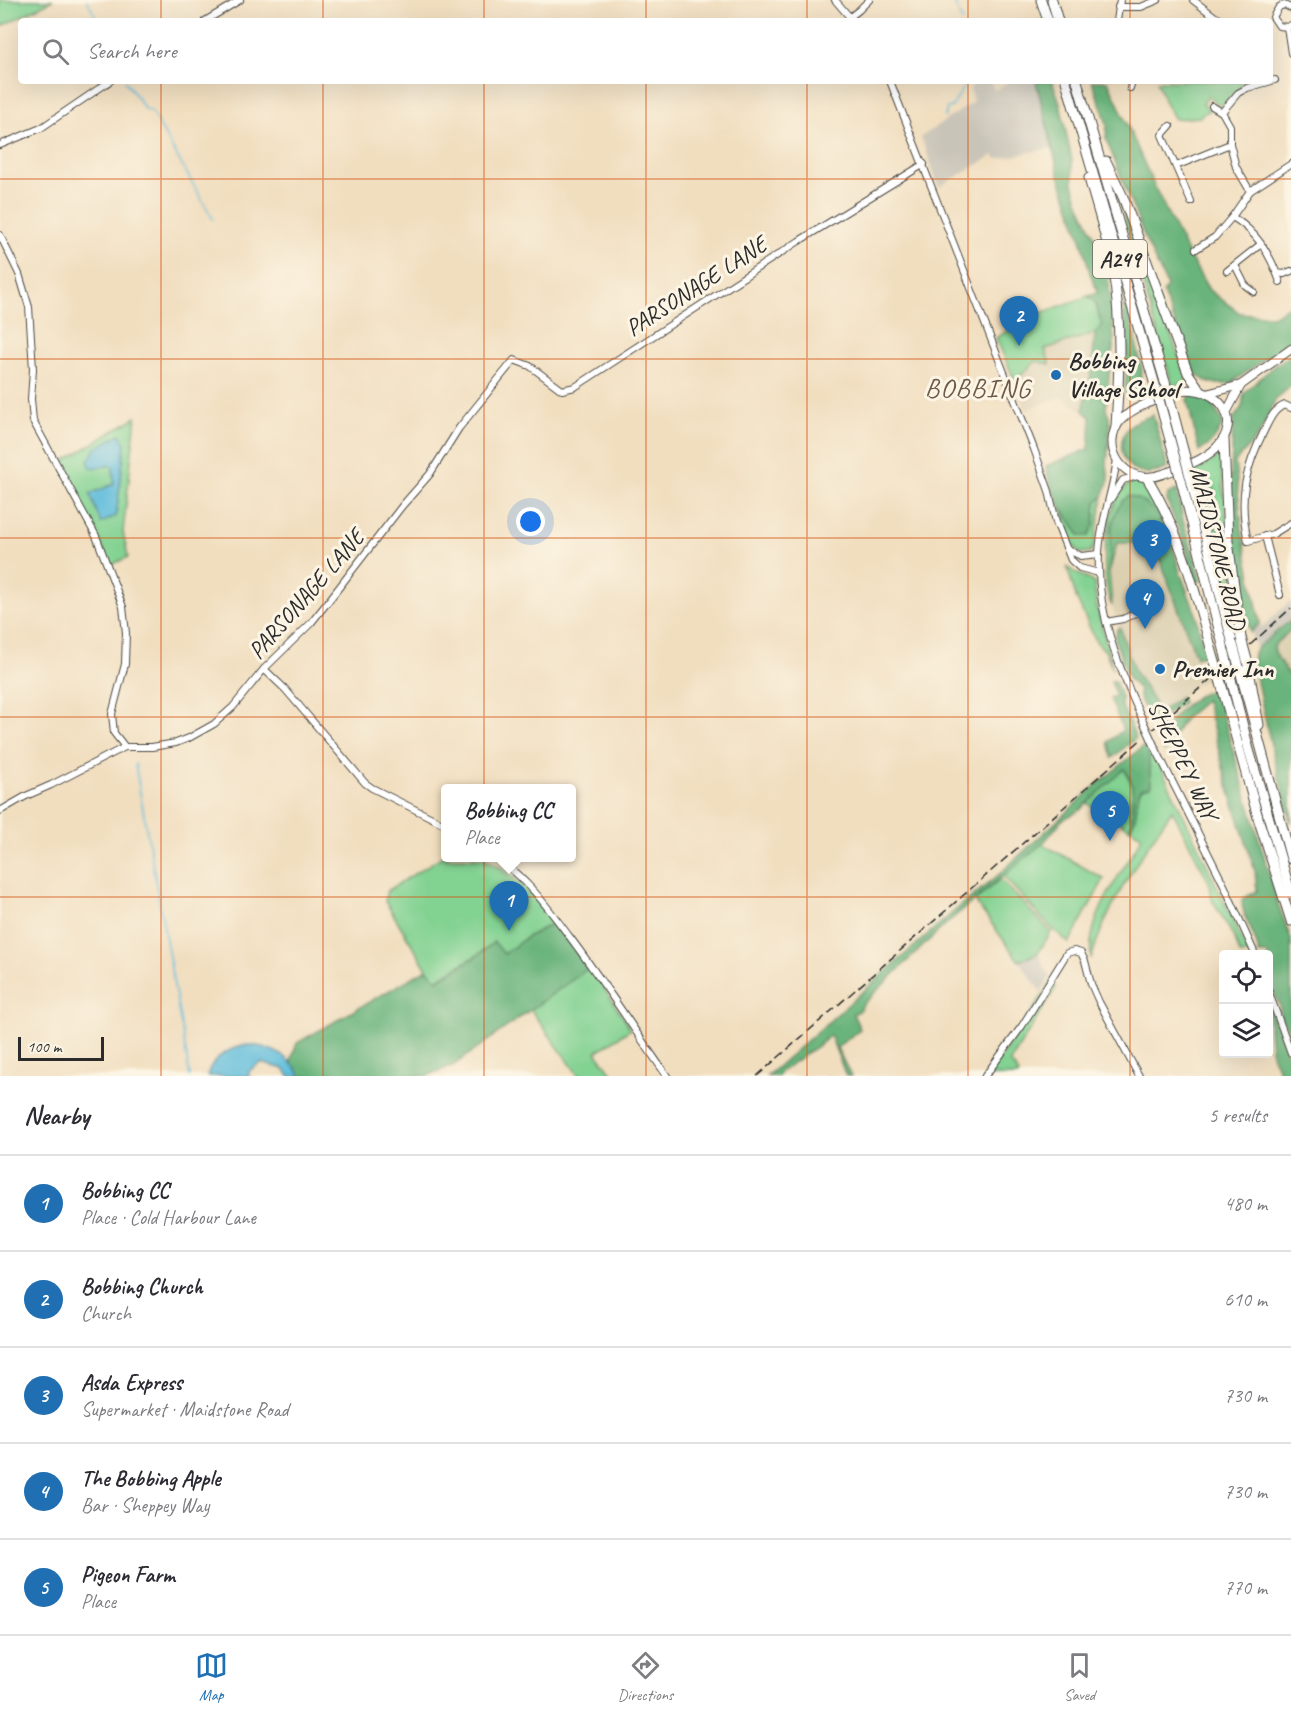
<!DOCTYPE html>
<html lang="en">
<head>
<meta charset="utf-8">
<style>
	body { margin:0; font-family:Caveat,sans-serif; background:#f2f2f3; color:#2b2b33 }
	.controls { position:absolute; right:18px; bottom:18px; display:grid; overflow:hidden; border-radius:6px; box-shadow:0 6px 24px #0002 }
	.controls button { width:54px; height:54px; display:grid; place-items:center; padding:0; border:0; border-bottom:2px solid #e1e1e2; background:#fff; color:#2b2b33; font:30px sans-serif }
	.scale { position:absolute; left:18px; bottom:15px; width:86px; box-sizing:border-box; padding-left:6px; border:3px solid #2b2b2b; border-top:0; font-size:16px; line-height:21px; white-space:nowrap; color:#2b2b2b; -webkit-text-stroke:4px #fcf5e5; paint-order:stroke }
	.you { position:absolute; left:531px; top:522px; width:21px; height:21px; margin:-15px; border:4px solid #fff; border-radius:50%; background:#1a73e8; box-shadow:0 0 0 9px #1a73e833 }
	.badge { display:grid; place-items:center; width:39px; height:39px; border-radius:50%; background:#1f6fb2; color:#fff; font-size:20px; font-weight:700 }
	.pin { position:absolute; translate:-50% -50px; filter:drop-shadow(0 2px 3px #0008) }
	.pin::after { content:''; position:absolute; top:32px; width:21px; height:18px; background:inherit; clip-path:polygon(0 0,100% 0,50% 100%) }
	.popup { position:absolute; left:441px; top:784px; width:135px; height:78px; box-sizing:border-box; display:grid; place-content:center; border-radius:6px; background:#fff; filter:drop-shadow(0 2px 4px #0005); font-size:20px; white-space:nowrap; color:#7c7c81 }
	.popup b { font-size:22px; color:#2b2b33 }
	.popup::after { content:''; position:absolute; left:50%; top:100%; margin-left:-12px; border:12px solid transparent; border-top-color:#fff }
	.list { margin:0; padding:0; list-style:none }
	h2 { display:flex; justify-content:space-between; align-items:center; height:78px; margin:0; padding:0 24px; font-size:26px }
	h2 small { font-size:20px; font-weight:400; color:#7c7c81 }
	.list li { display:grid; grid-template-columns:39px 1fr auto; gap:18px; align-items:center; box-sizing:border-box; height:96px; padding:0 24px; border-top:2px solid #e1e1e2 }
	.list b { display:block; font-size:22px; white-space:nowrap }
	.list p { margin:0; font-size:20px; white-space:nowrap; color:#7c7c81 }
	.list em { font-size:20px; font-style:normal; color:#7c7c81 }
	.icon { flex:none; width:33px; height:33px; fill:none; stroke:currentColor; stroke-width:2; stroke-linecap:round; stroke-linejoin:round }
	.map { position:relative; flex:none; width:1291px; height:1076px; overflow:hidden }
	.search { position:absolute; background:#fff; box-shadow:0 6px 24px #0002; left:18px; right:18px; top:18px; height:66px; display:flex; align-items:center; gap:15px; box-sizing:border-box; padding:0 21px; border-radius:6px; color:#7c7c81; font-size:22px }
	.sheet { height:558px; background:#fff }
	nav { display:flex; justify-content:space-around; align-items:center; box-sizing:border-box; height:84px; border-top:2px solid #e1e1e2; background:#fff; font-size:16px; color:#7c7c81 }
	nav a { display:grid; justify-items:center; gap:3px }
	nav .on { color:#1f6fb2 }
	.map>svg:first-child { display:block }
	.built { fill:#ddd0b1 }
	.industrial { fill:#c9c4b8 }
	.green { fill:#82d292; stroke:#567e5e; stroke-width:1.5; fill-rule:evenodd }
	.forest { fill:#69b47c; stroke:#4a7054; stroke-width:1.5 }
	.water { fill:#5dbcdc; stroke:#447484; stroke-width:1.5 }
	.lines { fill:none; stroke-linecap:round; stroke-linejoin:round }
	.stream { stroke:#5dbcdc; stroke-width:1.5 }
	.minor-casing { stroke:#494641; stroke-width:8 }
	.major-casing { stroke:#494641; stroke-width:10 }
	.highway-casing { stroke:#494641; stroke-width:11 }
	.minor { stroke:#fff; stroke-width:6 }
	.major { stroke:#fff; stroke-width:8 }
	.highway { stroke:#fff; stroke-width:9 }
	.rail { stroke:#2b2b2b; stroke-width:1.5; stroke-dasharray:9 4.5; stroke-linecap:butt }
	.minor-bridge-casing { stroke:#494641; stroke-width:8; stroke-linecap:butt }
	.highway-bridge-casing { stroke:#494641; stroke-width:11; stroke-linecap:butt }
	.minor-bridge { stroke:#fff; stroke-width:6 }
	.highway-bridge { stroke:#fff; stroke-width:9 }
	.grid { fill:none; stroke:#d5540f; stroke-width:1.5; stroke-opacity:0.55 }
	.poi-dot { fill:#1f6fb2; stroke:#fcf5e5; stroke-width:2 }
	.labels { text-anchor:middle; stroke-width:6; stroke-linejoin:round; paint-order:stroke }
	.shield { fill:#fcf5e5; stroke:#6a6863; stroke-width:1.5 }
	.shield-label { font-size:22px; font-weight:bold; fill:#2b2b2b }
	.street-label { font-size:24px; fill:#2b2b2b; stroke:#fcf5e5 }
	.poi-label { font-size:24px; font-weight:bold; fill:#2b2b2b; stroke:#fcf5e5; text-anchor:start }
	.quarter-label { font-size:27px; letter-spacing:1.5px; fill:#6f5a48; stroke:#fcf5e5 }
</style>
</head>
<body>
<div class="map">
<svg width="1291" height="1076" viewBox="0 0 1291 1076">
	<rect width="100%" height="100%" fill="#fcf5e5"/>
	<filter id="ink" filterUnits="userSpaceOnUse"><feTurbulence type="fractalNoise" baseFrequency=".0167" numOctaves="2"/><feDisplacementMap in="SourceGraphic" scale="12" xChannelSelector="R" yChannelSelector="G"/><feConvolveMatrix kernelMatrix="1 2 1 2 8 2 1 2 1" color-interpolation-filters="sRGB"/></filter>
	<filter id="wash" filterUnits="userSpaceOnUse"><feTurbulence type="fractalNoise" baseFrequency=".008" numOctaves="4" result="noise"/><feDisplacementMap in="SourceGraphic" scale="24" xChannelSelector="R" yChannelSelector="G"/><feGaussianBlur stdDeviation="1.35" result="paint"/><feColorMatrix in="noise" values="0 0 0 0 0 0 0 0 0 0 0 0 0 0 0 0 0 1.4 0 .05"/><feComposite in="paint" operator="in"/></filter>
	<g filter="url(#wash)">
		<rect width="100%" height="100%" fill="#f1debf"/>
		<g class="built">
			<polygon points="1095,333 1092,369 1083,411 1061,397 1026,410 1015,381 1036,361 1044,349"/>
			<polygon points="1117,543 1154,543 1200,668 1206,678 1160,712 1134,670 1112,606 1109,572"/>
			<polygon points="1291,630 1291,678 1276,655 1274,648 1276,643"/>
		</g>
		<g class="industrial">
			<polygon points="980,81 989,81 995,90 1010,81 1036,81 1052,148 997,159 994,155 939,187 921,137 973,102 970,87"/>
			<polygon points="1291,601 1291,618 1257,648 1250,632 1260,623 1262,627"/>
			<polygon points="1038,953 1050,978 1041,992 1019,961"/>
		</g>
		<g class="green">
			<polygon points="0,0 53,0 0,27"/>
			<polygon points="1157,81 1241,81 1243,89 1233,94 1222,105 1219,105 1209,96 1203,103 1210,111 1202,114 1200,117 1175,119 1165,103"/>
			<polygon points="1121,199 1187,379 1179,385 1173,387 1119,200"/>
			<polygon points="1088,296 1095,302 1102,326 1095,333 1045,349 1050,364 1036,361 1015,381 996,338 1030,317"/>
			<path d="M136,417L123,532L128,557L111,565L61,463ZM125,444L116,516L90,494L114,484L113,465L91,468Z"/>
			<polygon points="1218,457 1220,457 1240,643 1236,645 1218,556 1221,557 1221,526 1216,511 1214,488 1198,476 1196,471"/>
			<path d="M1138,481C1158,493 1165,519 1172,540L1171,541L1166,536L1157,514L1123,500L1110,530L1112,540L1109,572L1112,606C1099,582 1102,485 1138,481Z"/>
			<polygon points="1103,496 1094,546 1090,552 1080,553 1073,545 1061,507 1068,516 1080,536 1094,525 1096,502"/>
			<path d="M1067,567C1076,574 1086,576 1094,583L1097,607L1113,670L1106,652L1096,641L1077,600Z"/>
			<path d="M1148,750L1153,751L1249,954H1240L1234,937L1212,900L1210,884L1172,810C1141,856 1107,905 1091,959C1086,918 1121,874 1141,839V835L1085,802L1124,769L1133,787L1131,827L1135,818L1139,792L1142,788L1151,786Z"/>
			<polygon points="1039,842 1104,879 1069,943 1048,925 1003,876"/>
			<polygon points="446,854 446,858 484,858 500,867 536,896 554,923 527,937 504,954 494,942 476,956 436,980 427,969 385,901 387,891"/>
			<polygon points="1000,879 1051,932 1038,953 1019,961 975,901"/>
			<polygon points="590,967 631,1029 596,1052 614,1076 579,1076 530,1009"/>
			<polygon points="1052,982 1056,987 1054,991 1010,1062 1019,1074 1017,1076 988,1076"/>
		</g>
		<g class="forest">
			<path d="M1036,81H1052L1060,103L1072,161L1073,184L1079,203L1099,246L1101,253L1099,263L1107,275L1109,283L1113,325L1114,345L1111,356L1106,409L1109,416L1110,425L1107,465L1109,480L1103,496L1096,502L1094,525L1089,536H1080C1075,525 1067,517 1061,508C1054,495 1048,480 1046,466L1089,449L1091,417L1083,411L1092,369L1095,333L1102,326L1095,302L1088,296L1096,294L1097,290L1090,273L1083,245L1059,175Z"/>
			<polygon points="1092,81 1108,81 1156,190 1188,254 1209,290 1240,313 1273,316 1291,305 1291,340 1230,384 1217,384 1206,381 1197,375 1191,366 1163,293 1167,286 1147,243 1106,139 1107,125 1105,117"/>
			<polygon points="1123,303 1129,311 1142,370 1139,384 1148,392 1127,398 1125,394 1127,348"/>
			<polygon points="1291,355 1291,386 1276,399 1258,436 1235,462 1242,531 1260,623 1250,632 1238,582 1231,514 1230,496 1233,427 1234,418 1242,407 1244,393 1275,365"/>
			<path d="M1192,394L1210,400L1223,422C1218,435 1212,445 1199,451L1187,399Z"/>
			<path d="M1153,415L1168,468C1161,471 1153,474 1144,473C1121,470 1114,440 1131,425C1137,420 1146,418 1153,415Z"/>
			<polygon points="1198,476 1209,482 1214,488 1216,511 1221,526 1222,557 1218,556"/>
			<polygon points="1177,490 1183,520 1202,581 1195,582 1185,545 1167,501 1168,494"/>
			<path d="M1128,496L1139,499L1148,505L1157,514L1166,536L1171,541L1180,572L1196,614L1205,655L1196,657L1154,543H1117L1109,572C1111,547 1106,514 1128,496Z"/>
			<polygon points="1291,620 1291,630 1276,643 1274,648 1276,655 1291,678 1291,823 1274,758 1253,664 1254,653 1257,648"/>
			<polygon points="1120,627 1134,670 1160,712 1180,697 1183,702 1154,724 1139,698 1139,689 1129,679 1115,640 1117,629"/>
			<polygon points="1111,681 1115,681 1122,700 1120,702 1136,738 1112,758 1108,742 1123,730 1110,698 1116,696"/>
			<path d="M1205,692H1211L1217,695L1278,904L1291,939V1042L1287,1027L1280,1016C1282,1001 1273,997 1270,984C1267,975 1269,964 1268,954H1259C1257,934 1241,918 1242,899L1257,891L1255,871L1226,779L1206,700L1185,718L1164,751L1160,741C1167,720 1185,703 1205,692Z"/>
			<path d="M1144,746L1148,750L1151,786L1142,788L1139,792L1135,818L1130,830C1132,811 1138,784 1124,769L1079,811L1062,820L1044,842L947,923L863,1004L859,1011L853,1014L860,1029C853,1037 843,1040 837,1048L851,1076H846L830,1035L823,1042L780,1072L778,1076H767L951,914L996,877L1095,786Z"/>
			<polygon points="554,923 590,967 454,1065 427,1076 301,1076 291,1061 297,1043 427,969 437,980 477,956 494,942 504,954 527,937"/>
			<path d="M1269,1005L1291,1063V1076H1279C1280,1066 1272,1059 1271,1049C1269,1034 1268,1020 1269,1005Z"/>
		</g>
		<g class="water">
			<polygon points="120,434 125,444 116,516 101,523 90,494 114,484 113,465 91,468 88,461 96,448"/>
			<path d="M242,1045C266,1044 289,1054 301,1076H289L284,1069L261,1063L249,1071V1076H207C212,1058 226,1051 242,1045Z"/>
		</g>
		<g class="lines">
			<g class="stream">
				<polyline points="87,0 98,21"/>
				<polyline points="953,0 962,21"/>
				<polyline points="125,81 145,109 151,111 213,219"/>
				<polyline points="945,117 947,108 952,107 967,81"/>
				<polyline points="135,764 190,1076"/>
			</g>
		</g>
	</g>
	<g filter="url(#ink)">
		<g class="lines">
			<g class="minor-casing">
				<g id="minor">
					<polyline points="835,0 853,21"/>
					<polyline points="1193,0 1214,16 1224,21"/>
					<polyline points="1118,7 1141,7 1158,0"/>
					<polyline points="1291,8 1284,5 1279,7 1273,17 1279,26 1287,27 1291,25"/>
					<polyline points="850,17 859,10 869,0"/>
					<polyline points="205,21 240,0"/>
					<polyline points="1117,21 1120,0"/>
					<polyline points="1287,27 1291,53"/>
					<polyline points="890,81 1034,449 1049,491 1056,522 1071,560 1080,568 1099,573"/>
					<polyline points="1130,88 1132,81"/>
					<polyline points="1212,106 1222,112 1230,126 1230,144 1236,167 1250,191"/>
					<polyline points="1222,112 1238,93 1247,88 1275,80"/>
					<polyline points="1170,126 1162,135 1191,202"/>
					<polyline points="0,145 41,128 110,81"/>
					<polyline points="1176,166 1230,144"/>
					<path d="M1232,217C1257,231 1271,256 1280,282"/>
					<polyline points="0,235 19,274 29,307 33,369 31,399 33,421 96,536 123,607 126,633 125,664 112,714 114,733 125,747 152,747 176,743 189,738 214,724 233,707 264,669 311,623 327,603 402,506 430,474 459,428 514,360 530,366 562,390 575,387 799,241 924,164"/>
					<polyline points="1196,249 1215,237 1232,217 1250,191 1291,164"/>
					<polyline points="1235,265 1245,285 1254,292"/>
					<polyline points="1227,271 1261,244"/>
					<polyline points="1277,273 1284,274 1291,271"/>
					<path d="M1291,408L1285,405C1274,409 1270,419 1265,429C1245,468 1238,498 1248,541L1273,534L1291,523"/>
					<path d="M1117,459C1113,491 1100,522 1099,554C1096,614 1120,671 1144,723"/>
					<polyline points="1110,500 1123,480 1134,477"/>
					<polyline points="1265,536 1280,595"/>
					<polyline points="1068,550 1081,556 1099,554"/>
					<polyline points="1106,622 1123,619 1140,611"/>
					<polyline points="264,669 285,689 365,783 372,788 446,825"/>
					<polyline points="1154,745 1224,885 1255,954"/>
					<polyline points="0,811 26,796 51,785 125,747"/>
					<path d="M497,858C528,880 546,905 569,936C603,981 634,1030 667,1076"/>
					<polyline points="1268,990 1291,1053"/>
					<polyline points="985,1076 1022,1026 1067,953 1074,951 1081,953 1085,961 1091,984 1099,1002 1139,1076"/>
				</g>
			</g>
			<g class="major-casing">
				<g id="major">
					<path d="M1183,390C1219,387 1244,420 1216,448C1203,461 1180,468 1163,474C1124,489 1098,445 1121,420C1136,404 1164,398 1183,390Z"/>
					<polyline points="1210,393 1241,385 1291,349"/>
					<polyline points="1226,413 1241,385"/>
				</g>
			</g>
			<g class="highway-casing">
				<g id="highway">
					<polyline points="1041,0 1048,21"/>
					<polyline points="1052,0 1058,21"/>
					<polyline points="1066,81 1155,385"/>
					<polyline points="1077,81 1165,382"/>
					<polyline points="1106,161 1123,197 1188,373 1200,390"/>
					<path d="M1089,178C1097,208 1108,240 1113,271C1122,323 1119,375 1116,427"/>
					<polyline points="1224,439 1228,541 1241,638"/>
					<polyline points="1190,476 1233,645"/>
					<path d="M1147,478C1182,534 1197,600 1215,662"/>
					<polyline points="1181,480 1225,653"/>
					<polyline points="1247,660 1259,725"/>
					<polyline points="1239,667 1291,859"/>
					<polyline points="1230,675 1249,750 1291,894"/>
					<polyline points="1221,683 1259,821 1291,921"/>
				</g>
			</g>
			<use href="#minor" class="minor"/>
			<use href="#major" class="major"/>
			<use href="#highway" class="highway"/>
			<g class="rail">
				<polyline points="1250,645 1291,608"/>
				<polyline points="1153,729 1214,676"/>
				<polyline points="757,1076 1143,738"/>
			</g>
			<g class="minor-bridge-casing">
				<polyline id="minor-bridge" points="1144,723 1154,745"/>
			</g>
			<g class="highway-bridge-casing">
				<g id="highway-bridge">
					<polyline points="1165,382 1190,476"/>
					<polyline points="1155,385 1181,480"/>
					<polyline points="1241,638 1247,660"/>
					<polyline points="1233,645 1239,667"/>
					<polyline points="1225,653 1230,675"/>
					<polyline points="1215,662 1221,683"/>
				</g>
			</g>
			<use href="#minor-bridge" class="minor-bridge"/>
			<use href="#highway-bridge" class="highway-bridge"/>
		</g>
	</g>
	<path class="grid" d="M161,0V21M323,0V21M484,0V21M646,0V21M807,0V21M968,0V21M1130,0V21M161,81V1076M323,81V1076M484,81V1076M646,81V1076M807,81V1076M968,81V1076M1130,81V1076M0,179H1291M0,359H1291M0,538H1291M0,717H1291M0,897H1291"/>
	<g class="poi-dot">
		<circle cx="1056" cy="375" r="6"/>
		<circle cx="1160" cy="669" r="6"/>
	</g>
	<g class="labels">
		<rect class="shield" x="1093" y="240" width="54" height="38" rx="4.5"/>
		<g class="shield-label">
			<text x="1120" y="267">A249</text>
		</g>
		<g class="street-label">
			<text transform="translate(696 286) rotate(-33)" y="8">PARSONAGE LANE</text>
			<text transform="translate(1218 548) rotate(76)" y="8">MAIDSTONE ROAD</text>
			<text transform="translate(306 594) rotate(-49)" y="8">PARSONAGE LANE</text>
			<text transform="translate(1183 760) rotate(64)" y="8">SHEPPEY WAY</text>
		</g>
		<g class="poi-label">
			<text x="1068" y="369">Bobbing<tspan x="1068" dy="28">Village School</tspan></text>
			<text x="1172" y="677">Premier Inn</text>
		</g>
		<g class="quarter-label">
			<text x="978" y="397">BOBBING</text>
		</g>
	</g>
</svg>
<div class="controls">
<button><svg class="icon" aria-label="locate" viewBox="0 0 24 24"><circle cx="12" cy="12" r="6"/><path d="M12 2v4M12 18v4M2 12h4M18 12h4"/></svg></button>
<button><svg class="icon" aria-label="layers" viewBox="0 0 24 24"><path d="M12 4l9 5-9 5-9-5zM3 14l9 5 9-5"/></svg></button>
</div>
<div class="scale">100 m</div>
<div class="you"></div>
<div class="pin badge" style="left:509px;top:931px">1</div>
<div class="popup"><b>Bobbing CC</b>Place</div>
<div class="pin badge" style="left:1019px;top:346px">2</div>
<div class="pin badge" style="left:1152px;top:570px">3</div>
<div class="pin badge" style="left:1145px;top:629px">4</div>
<div class="pin badge" style="left:1110px;top:841px">5</div>
<div class="search"><svg class="icon" aria-label="search" viewBox="0 0 24 24"><circle cx="10" cy="10" r="6"/><path d="M15 15l6 6"/></svg>Search here</div>
</div>
<section class="sheet">
<h2>Nearby<small>5 results</small></h2>
<ul class="list">
<li><span class="badge">1</span><div><b>Bobbing CC</b><p>Place · Cold Harbour Lane</p></div><em>480 m</em></li>
<li><span class="badge">2</span><div><b>Bobbing Church</b><p>Church</p></div><em>610 m</em></li>
<li><span class="badge">3</span><div><b>Asda Express</b><p>Supermarket · Maidstone Road</p></div><em>730 m</em></li>
<li><span class="badge">4</span><div><b>The Bobbing Apple</b><p>Bar · Sheppey Way</p></div><em>730 m</em></li>
<li><span class="badge">5</span><div><b>Pigeon Farm</b><p>Place</p></div><em>770 m</em></li>
</ul>
</section>
<nav>
<a class="on"><svg class="icon" aria-label="map" viewBox="0 0 24 24"><path d="M3 6l6-2 6 2 6-2v14l-6 2-6-2-6 2zM9 4v14M15 6v14"/></svg>Map</a>
<a><svg class="icon" aria-label="directions" viewBox="0 0 24 24"><path d="M12 3l9 9-9 9-9-9zM9 14v-3h6M13 9l2 2-2 2"/></svg>Directions</a>
<a><svg class="icon" aria-label="saved" viewBox="0 0 24 24"><path d="M7 4h10v16l-5-4-5 4z"/></svg>Saved</a>
</nav>
</body>
</html>
